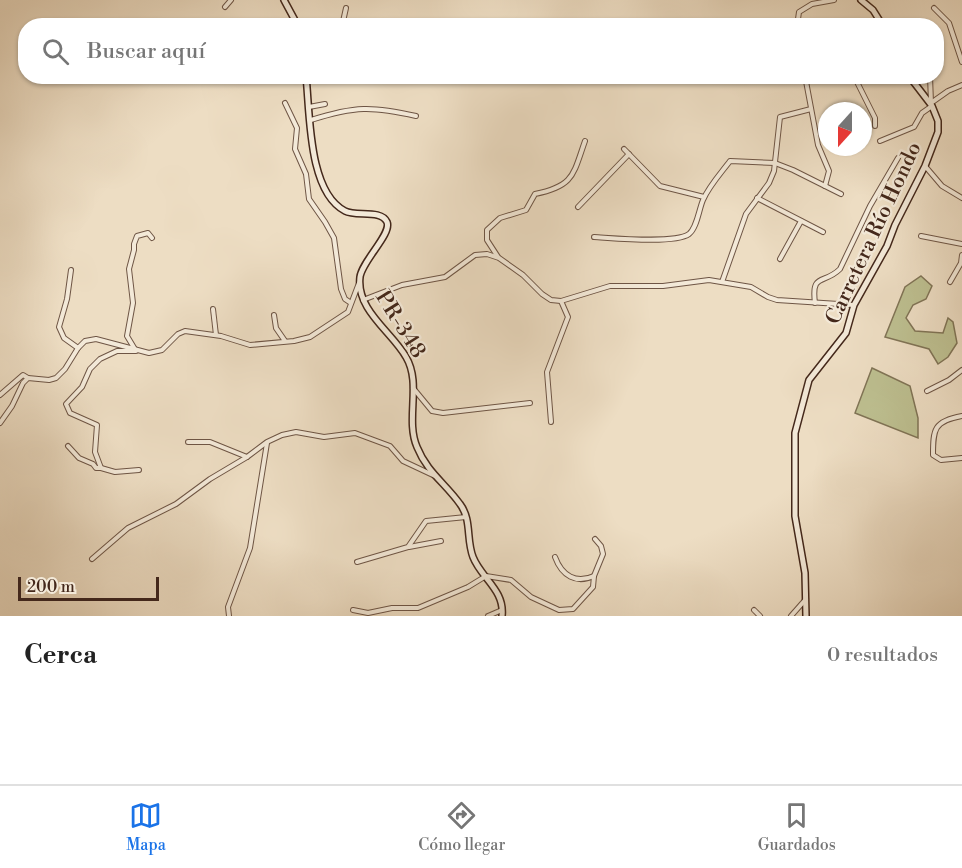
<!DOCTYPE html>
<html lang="es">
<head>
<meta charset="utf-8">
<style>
	body { margin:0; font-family:"Libre Bodoni",serif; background:#f6f6f6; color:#222 }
	.compass { position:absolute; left:818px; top:102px; width:54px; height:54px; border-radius:50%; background:#fff; box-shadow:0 2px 4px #0004; rotate:201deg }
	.scale { position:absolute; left:18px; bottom:15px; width:141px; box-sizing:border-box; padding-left:6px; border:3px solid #44281b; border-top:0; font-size:16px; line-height:21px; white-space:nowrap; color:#44281b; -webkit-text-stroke:4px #f3e9d8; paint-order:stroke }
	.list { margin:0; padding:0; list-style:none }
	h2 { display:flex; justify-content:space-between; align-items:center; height:78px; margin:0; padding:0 24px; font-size:26px }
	h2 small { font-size:20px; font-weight:400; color:#767676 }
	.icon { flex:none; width:33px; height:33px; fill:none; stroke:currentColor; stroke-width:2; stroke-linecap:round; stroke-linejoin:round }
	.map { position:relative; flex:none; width:962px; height:616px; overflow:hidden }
	.search { position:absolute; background:#fff; box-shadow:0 2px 4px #0004; left:18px; right:18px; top:18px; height:66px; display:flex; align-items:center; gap:15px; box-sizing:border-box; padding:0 21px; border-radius:24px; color:#767676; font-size:22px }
	.sheet { height:168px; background:#fff }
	nav { display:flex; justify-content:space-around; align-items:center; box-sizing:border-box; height:84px; border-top:2px solid #e0e0e0; background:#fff; font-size:16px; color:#767676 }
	nav a { display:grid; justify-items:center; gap:3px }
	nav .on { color:#1a73e8 }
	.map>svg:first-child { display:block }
	.green { fill:#bdbf90; stroke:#807456; stroke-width:1.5 }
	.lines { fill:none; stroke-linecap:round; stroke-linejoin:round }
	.street-casing { stroke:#6e5545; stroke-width:6 }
	.secondary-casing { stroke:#44281b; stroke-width:8 }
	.street { stroke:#f3e9d8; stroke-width:4 }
	.secondary { stroke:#f3e9d8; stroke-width:5 }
	.labels { text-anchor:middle; stroke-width:4.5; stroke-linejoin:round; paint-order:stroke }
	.street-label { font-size:21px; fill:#44281b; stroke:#f3e9d8 }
</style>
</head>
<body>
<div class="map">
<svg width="962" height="616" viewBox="0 0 962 616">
	<rect width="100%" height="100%" fill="#edddc3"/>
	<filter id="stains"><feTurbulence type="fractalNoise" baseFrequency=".00333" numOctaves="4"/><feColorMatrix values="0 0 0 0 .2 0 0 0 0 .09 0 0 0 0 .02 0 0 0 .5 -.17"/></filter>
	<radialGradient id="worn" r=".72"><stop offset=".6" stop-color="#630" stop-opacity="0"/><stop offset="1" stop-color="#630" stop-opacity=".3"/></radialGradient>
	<g class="green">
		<polygon points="921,276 932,286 926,299 913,305 906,318 915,331 943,333 948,318 953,322 957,343 948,357 938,364 929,349 885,337 905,287"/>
		<polygon points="872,368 910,386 918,418 918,438 855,413"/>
	</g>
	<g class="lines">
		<g class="street-casing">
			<g id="street">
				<polyline points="225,7 231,0"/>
				<polyline points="934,8 949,23 962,62"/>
				<polyline points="286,26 296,22"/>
				<polyline points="342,26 346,8"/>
				<polyline points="797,26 799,12 812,4 834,0"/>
				<polyline points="805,76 818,145 829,171 825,186"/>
				<polyline points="854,76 875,118 875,126"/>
				<polyline points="930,76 931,103"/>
				<polyline points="285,103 297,128 295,149 306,174 309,199 325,222 334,238 341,289 345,299 351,303"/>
				<polyline points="931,103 948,91 962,85"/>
				<polyline points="309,107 325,104"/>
				<path d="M311,120C355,106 372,106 416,116"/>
				<polyline points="880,141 914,127 922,113 932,106"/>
				<polyline points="624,149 660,186 704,197"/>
				<polyline points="925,166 942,186 962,198"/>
				<polyline points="757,198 823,232"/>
				<polyline points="578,207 629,154"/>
				<polyline points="921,236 962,244"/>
				<path d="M594,237C613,238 675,244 689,234C697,228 699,209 703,200C709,186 721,173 730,161L775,163L793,170L841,194"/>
				<path d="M498,257L487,240V230L500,218L526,210L535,194C574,186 573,175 585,141"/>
				<polyline points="780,259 801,221"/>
				<polyline points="71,270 67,299 59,327 64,338 78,348"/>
				<polyline points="722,282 746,214 769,183 774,171 780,117 811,109"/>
				<polyline points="950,282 961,263 962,255"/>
				<polyline points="363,300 402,285 445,277 475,255 487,254 499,258 523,275 542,294 551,300 561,301 610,286 663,286 709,280 751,287 768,297 777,300 854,305"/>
				<path d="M815,303C811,272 824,285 840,269L870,206L898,158"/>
				<polyline points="213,309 216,335"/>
				<polyline points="274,315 276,328 285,341"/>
				<polyline points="413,388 432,411 443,413 530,403"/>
				<polyline points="927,391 949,380 962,370"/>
				<polyline points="0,395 23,375 28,378"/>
				<path d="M962,416C934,421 933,429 933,455L941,460L962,458"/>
				<polyline points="551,422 547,372 568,317 561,301"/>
				<polyline points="0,423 12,406 23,383 28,378 49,380 56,378 65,369 78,348 85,341 96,339 149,353 162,350 178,334 185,331 221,336 250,345 294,341 310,337 348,312 359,283"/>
				<polyline points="188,442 210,442 247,457"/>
				<polyline points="68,446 79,458 93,464 96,468 101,468 115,472 139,470"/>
				<polyline points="101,468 95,452 97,425 70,413 66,404 82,387 90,369 100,359 117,351 136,351 127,336 133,303 129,269 134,250 134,244 137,236 148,233 152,238"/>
				<polyline points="409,547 441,541"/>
				<path d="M555,557C562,576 576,584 594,576"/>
				<polyline points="92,559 128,528 176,504 210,479 247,457 267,442 282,435 296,432 324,437 355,433 390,446 403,461 435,476"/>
				<polyline points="357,562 408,547 426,521 466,517"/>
				<polyline points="353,610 368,613 392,608 418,608 468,587 486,576 511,580 531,597 559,610 573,609 593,587 594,576 603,554 601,546 595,539"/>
				<polyline points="754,610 760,616"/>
				<polyline points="229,616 228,607 250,548 267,443"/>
				<polyline points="488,616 502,610"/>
				<polyline points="791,616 806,599"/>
			</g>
		</g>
		<g class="secondary-casing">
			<g id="secondary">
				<polyline points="284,0 298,26"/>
				<polyline points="861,0 873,10 883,26"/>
				<path d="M306,76C310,113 308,192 345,211C356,217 381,209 387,222C392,234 362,261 360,277C356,310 392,332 406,357C422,384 405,419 417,447C427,472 445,483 460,504C472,520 466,539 473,557C481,578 505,590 502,616"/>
				<polyline points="806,616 805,573 795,516 795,433 809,380 846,333 854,305 887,246 895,225 925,166 938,132 938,121 932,106 909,76"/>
			</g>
		</g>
		<use href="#street" class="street"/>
		<use href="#secondary" class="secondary"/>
	</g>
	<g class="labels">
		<g class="street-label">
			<text transform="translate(873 233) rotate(-65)" y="7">Carretera Río Hondo</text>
			<text transform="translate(401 324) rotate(58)" y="7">PR-348</text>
		</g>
	</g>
	<rect width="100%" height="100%" filter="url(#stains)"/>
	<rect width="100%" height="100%" fill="url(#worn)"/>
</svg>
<svg class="compass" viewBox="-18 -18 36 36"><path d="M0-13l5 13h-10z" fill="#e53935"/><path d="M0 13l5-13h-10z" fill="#767676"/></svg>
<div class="scale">200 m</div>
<div class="search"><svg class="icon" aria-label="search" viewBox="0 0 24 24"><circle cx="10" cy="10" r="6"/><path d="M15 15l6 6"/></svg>Buscar aquí</div>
</div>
<section class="sheet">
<h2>Cerca<small>0 resultados</small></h2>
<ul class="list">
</ul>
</section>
<nav>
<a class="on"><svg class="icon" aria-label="map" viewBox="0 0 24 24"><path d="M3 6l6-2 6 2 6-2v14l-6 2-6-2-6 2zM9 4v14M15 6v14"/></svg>Mapa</a>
<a><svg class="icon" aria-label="directions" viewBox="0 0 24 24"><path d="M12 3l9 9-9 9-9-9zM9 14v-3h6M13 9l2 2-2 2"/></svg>Cómo llegar</a>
<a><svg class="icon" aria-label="saved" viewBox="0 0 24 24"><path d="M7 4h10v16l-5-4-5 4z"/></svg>Guardados</a>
</nav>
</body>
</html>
